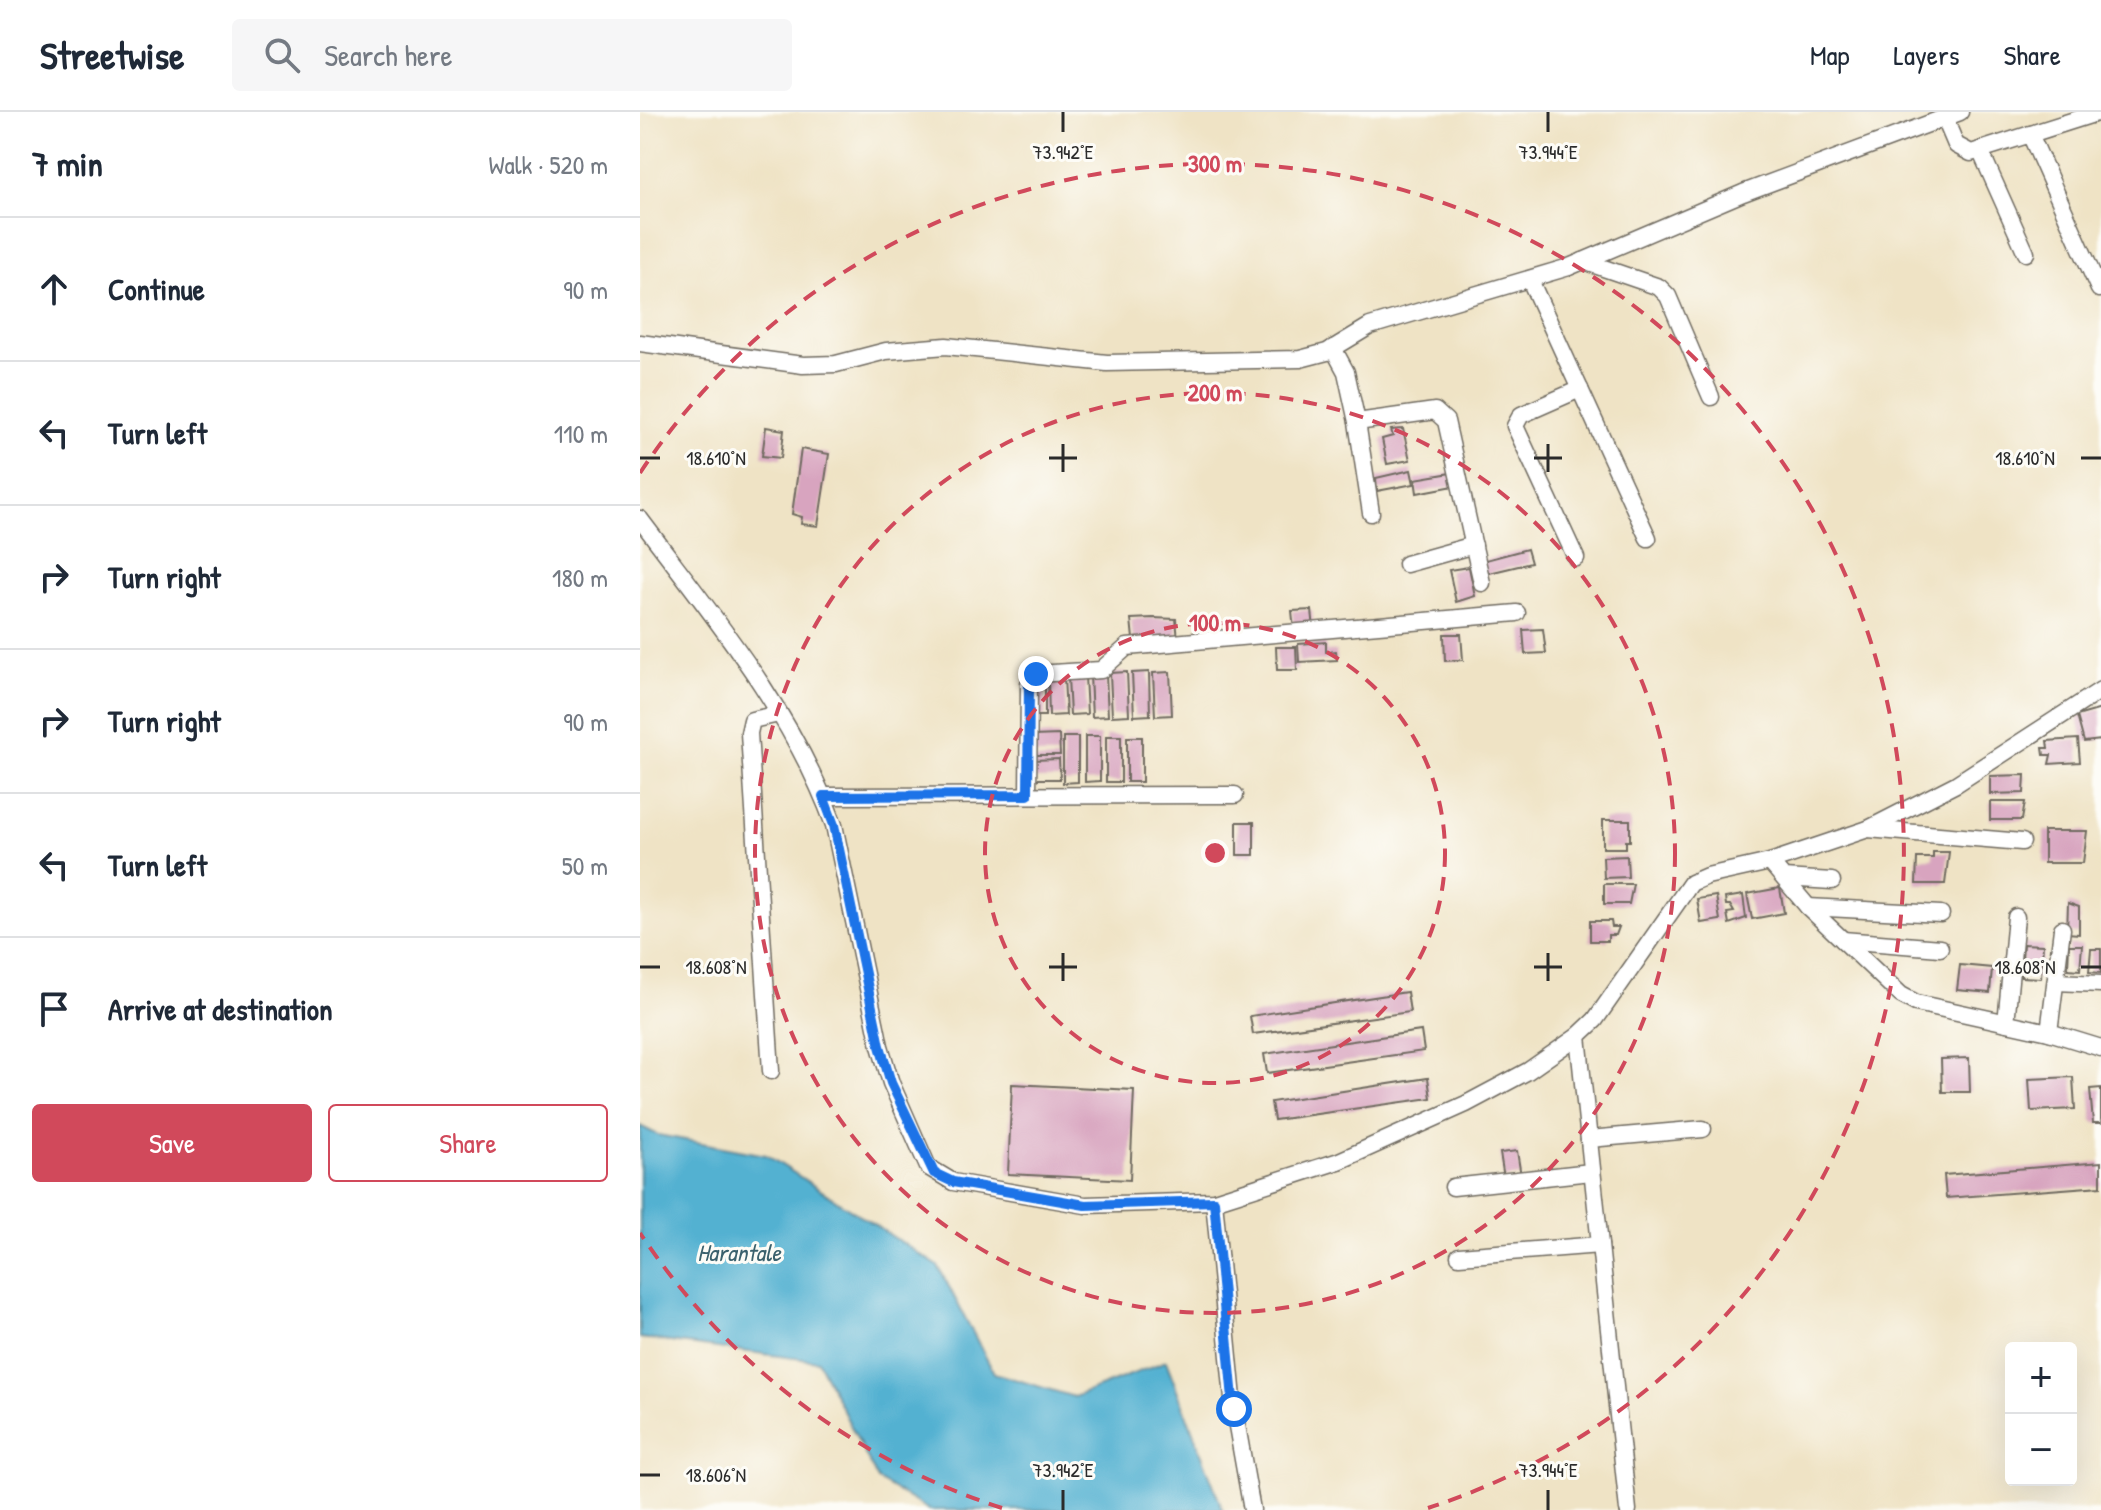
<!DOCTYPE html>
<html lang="en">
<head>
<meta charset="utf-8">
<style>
	body { margin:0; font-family:"Patrick Hand",sans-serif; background:#f6f6f7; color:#1f2937 }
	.controls { position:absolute; right:24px; bottom:24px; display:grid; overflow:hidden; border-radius:8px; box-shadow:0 8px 32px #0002 }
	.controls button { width:72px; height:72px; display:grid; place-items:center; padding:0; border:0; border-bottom:2px solid #e0e1e3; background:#fff; color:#1f2937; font:40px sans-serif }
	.stop { position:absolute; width:24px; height:24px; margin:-18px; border:6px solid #1a73e8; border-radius:50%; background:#fff }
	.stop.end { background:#1a73e8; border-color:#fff; box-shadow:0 2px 8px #0008 }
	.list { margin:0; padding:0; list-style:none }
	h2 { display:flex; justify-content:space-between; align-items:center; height:104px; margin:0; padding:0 32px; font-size:34px }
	h2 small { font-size:26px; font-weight:400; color:#747a83 }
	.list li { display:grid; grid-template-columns:52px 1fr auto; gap:24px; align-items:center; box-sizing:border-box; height:144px; padding:0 32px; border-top:2px solid #e0e1e3 }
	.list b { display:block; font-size:30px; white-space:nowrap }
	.list em { font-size:26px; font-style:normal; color:#747a83 }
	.actions { display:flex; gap:16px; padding:24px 32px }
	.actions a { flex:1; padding:18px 0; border:2px solid #d1495b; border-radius:8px; text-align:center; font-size:28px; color:#d1495b }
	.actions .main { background:#d1495b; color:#fff }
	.icon { flex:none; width:44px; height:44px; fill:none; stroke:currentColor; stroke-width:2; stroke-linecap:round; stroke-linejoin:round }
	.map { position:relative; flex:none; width:1461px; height:1398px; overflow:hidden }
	header { display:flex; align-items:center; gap:48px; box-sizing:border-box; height:112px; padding:0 40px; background:#fff; border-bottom:2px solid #e0e1e3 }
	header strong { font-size:38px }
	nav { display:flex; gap:44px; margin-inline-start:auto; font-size:28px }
	.search { width:560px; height:72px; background:#f6f6f7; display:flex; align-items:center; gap:20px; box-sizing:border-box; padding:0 28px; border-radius:8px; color:#747a83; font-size:30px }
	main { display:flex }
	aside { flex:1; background:#fff }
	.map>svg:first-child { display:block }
	.water { fill:#52b1d1; stroke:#3e6e7e; stroke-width:2 }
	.building { fill:#d8a4bf }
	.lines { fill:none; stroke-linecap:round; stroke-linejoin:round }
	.minor-casing { stroke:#706b61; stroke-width:19 }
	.minor { stroke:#fff; stroke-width:16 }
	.route { stroke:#1a73e8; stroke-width:10 }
	.ticks { fill:none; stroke:#2b2b2b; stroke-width:3 }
	.ring { fill:none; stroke:#d1495b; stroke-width:4; stroke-dasharray:14 10 }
	.labels { text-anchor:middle; stroke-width:6; stroke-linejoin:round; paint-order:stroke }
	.water-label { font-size:24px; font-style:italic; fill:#3b616d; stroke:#fdfcf7 }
	.ticks-label { font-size:20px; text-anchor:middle; fill:#2b2b2b; stroke:#fdfcf7; stroke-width:6; stroke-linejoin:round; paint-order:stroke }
	.centre { fill:#d1495b; stroke:#fdfcf7; stroke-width:4 }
	.ring-label { font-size:24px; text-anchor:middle; font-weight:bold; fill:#d1495b; stroke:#fdfcf7; stroke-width:6; stroke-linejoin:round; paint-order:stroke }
</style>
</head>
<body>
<header>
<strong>Streetwise</strong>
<div class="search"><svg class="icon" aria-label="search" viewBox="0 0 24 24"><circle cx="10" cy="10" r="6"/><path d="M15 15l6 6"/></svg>Search here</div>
<nav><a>Map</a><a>Layers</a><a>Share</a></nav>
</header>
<main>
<aside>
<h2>7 min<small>Walk · 520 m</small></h2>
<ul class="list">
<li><svg class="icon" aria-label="ahead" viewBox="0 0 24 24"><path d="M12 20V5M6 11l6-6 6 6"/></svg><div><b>Continue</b></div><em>90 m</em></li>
<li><svg class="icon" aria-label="left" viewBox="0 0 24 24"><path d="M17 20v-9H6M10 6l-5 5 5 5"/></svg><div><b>Turn left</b></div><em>110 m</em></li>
<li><svg class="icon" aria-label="right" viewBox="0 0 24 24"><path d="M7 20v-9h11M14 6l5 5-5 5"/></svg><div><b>Turn right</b></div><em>180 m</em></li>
<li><svg class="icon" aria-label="right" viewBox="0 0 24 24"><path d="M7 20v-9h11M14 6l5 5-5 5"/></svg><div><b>Turn right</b></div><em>90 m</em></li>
<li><svg class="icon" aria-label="left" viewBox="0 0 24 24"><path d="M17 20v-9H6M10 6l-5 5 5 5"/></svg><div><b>Turn left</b></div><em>50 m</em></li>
<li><svg class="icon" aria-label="arrive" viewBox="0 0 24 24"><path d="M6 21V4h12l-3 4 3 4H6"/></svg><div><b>Arrive at destination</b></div></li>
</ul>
<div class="actions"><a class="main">Save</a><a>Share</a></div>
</aside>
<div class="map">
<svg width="1461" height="1398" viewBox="0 0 1461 1398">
	<rect width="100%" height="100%" fill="#fdfcf7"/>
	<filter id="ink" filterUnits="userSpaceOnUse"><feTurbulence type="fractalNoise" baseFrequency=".0125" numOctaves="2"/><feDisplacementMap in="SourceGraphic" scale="16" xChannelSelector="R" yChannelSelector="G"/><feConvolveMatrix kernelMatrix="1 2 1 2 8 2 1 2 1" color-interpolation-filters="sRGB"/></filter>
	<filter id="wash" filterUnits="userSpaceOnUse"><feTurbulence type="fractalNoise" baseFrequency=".006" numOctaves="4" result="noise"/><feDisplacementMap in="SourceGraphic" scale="32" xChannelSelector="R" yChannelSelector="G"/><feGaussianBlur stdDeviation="1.8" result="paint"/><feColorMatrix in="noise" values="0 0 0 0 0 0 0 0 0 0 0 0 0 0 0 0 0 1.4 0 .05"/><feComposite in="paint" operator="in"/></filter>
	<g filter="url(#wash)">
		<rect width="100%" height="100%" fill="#efe3c5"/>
		<polygon class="water" points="0,1014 18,1023 126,1043 298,1154 354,1261 434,1285 526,1249 583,1398 289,1398 238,1368 178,1249 0,1226"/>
		<g id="blocks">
			<g class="building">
				<polygon points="126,315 144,318 141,346 122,344"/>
				<polygon points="763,317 770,348 747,352 742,327 753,324 751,318"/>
				<polygon points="161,337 189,342 178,414 161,412 162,405 152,402"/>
				<polygon points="771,358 774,372 737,379 736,366"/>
				<polygon points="811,361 814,374 777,381 775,367"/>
				<polygon points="887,437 891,451 845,462 842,449"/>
				<polygon points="829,455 835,484 816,490 809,458"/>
				<polygon points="672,498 674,517 654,518 652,499"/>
				<polygon points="513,506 536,507 538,528 493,527 491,507"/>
				<polygon points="903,517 906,541 885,542 883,518"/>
				<polygon points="804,522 821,522 823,548 805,549"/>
				<polygon points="686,530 686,540 696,539 697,548 659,550 658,532"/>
				<polygon points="636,535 656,535 657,558 637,558"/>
				<polygon points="487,560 489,603 472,604 470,561"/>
				<polygon points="509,560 510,603 494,604 492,561"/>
				<polygon points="530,560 532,603 515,604 513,561"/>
				<polygon points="450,563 466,563 468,604 452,605"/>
				<polygon points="445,564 447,602 430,603 428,565"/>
				<polygon points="424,565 426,603 409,604 408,567"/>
				<polygon points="405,567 405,604 391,604 394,568"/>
				<polygon points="1461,597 1461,628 1444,630 1437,604"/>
				<polygon points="419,623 420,643 392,643 392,624"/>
				<polygon points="445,624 460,624 460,669 445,670"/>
				<rect x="466" y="624" width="15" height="46"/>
				<polygon points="423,625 438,625 438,670 423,671"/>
				<rect x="487" y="625" width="15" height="45"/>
				<polygon points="1438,627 1440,650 1409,652 1411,643 1404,643 1403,636 1408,636 1407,629"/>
				<polygon points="419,647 420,667 392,667 393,648"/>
				<polygon points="1385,663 1384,681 1350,682 1350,664"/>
				<polygon points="1350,690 1385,690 1382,708 1350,708"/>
				<polygon points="963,708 990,708 990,729 986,729 986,736 963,736"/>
				<rect x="597" y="710" width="17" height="33"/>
				<polygon points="1404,719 1447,719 1443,751 1404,751"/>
				<polygon points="1293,740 1309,740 1305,772 1276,772 1277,746 1293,746"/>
				<polygon points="987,744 988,765 964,766 963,745"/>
				<polygon points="964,772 993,772 989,792 964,792"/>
				<polygon points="1140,776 1144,801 1112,807 1107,782"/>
				<polygon points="1103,783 1106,806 1089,812 1087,801 1094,800 1090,793 1086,793 1085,786"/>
				<polygon points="1076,784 1080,808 1061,811 1057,787"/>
				<polygon points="1428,791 1439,795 1439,822 1427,821"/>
				<polygon points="950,809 971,809 972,815 979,815 976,823 968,823 968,829 950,829"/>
				<polygon points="1383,832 1403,833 1401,866 1381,865"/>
				<polygon points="1429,833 1442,833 1440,858 1428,857"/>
				<polygon points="1451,837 1461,837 1461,861 1449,860"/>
				<polygon points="1320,853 1352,856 1350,881 1317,878"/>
				<polygon points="767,880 770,900 613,922 610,904"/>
				<polygon points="781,919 784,939 627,961 624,942"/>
				<polygon points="1329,946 1330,980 1302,980 1301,947"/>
				<polygon points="1433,965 1435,997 1391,999 1389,967"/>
				<polygon points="788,966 791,986 634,1008 631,990"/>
				<polygon points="372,972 494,978 490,1068 368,1062"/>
				<polygon points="1461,976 1461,1011 1453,1011 1450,977"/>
				<polygon points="877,1039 881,1064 864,1066 860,1041"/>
				<polygon points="1461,1050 1461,1074 1306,1086 1304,1063"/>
			</g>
		</g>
	</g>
	<g filter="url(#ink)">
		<use href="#blocks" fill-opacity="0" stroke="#706b61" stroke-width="2"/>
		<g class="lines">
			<g class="minor-casing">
				<g id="minor">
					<polyline points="1305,7 1316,33 1331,41 1460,0"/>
					<polyline points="1390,22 1459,177"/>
					<polyline points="1340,38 1386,141"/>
					<polyline points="943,149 1019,175 1028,184 1071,285"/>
					<polyline points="890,168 1008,426"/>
					<polyline points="0,231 163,253 196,252 246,239 306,234 467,251 660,247 687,240 730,214 929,155 1103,81 1320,0"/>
					<polyline points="693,236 706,260 717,310 795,299 806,309 842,471"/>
					<polyline points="717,310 731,401"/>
					<path d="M0,407C72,503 152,598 194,713L240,934L251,971L288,1055L313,1070L445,1093L574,1089L699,1049L826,992L888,959L938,924L955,908L1051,771L1067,764L1130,750L1228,717L1316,672L1461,578"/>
					<polyline points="936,446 875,314 881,303 940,277"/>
					<polyline points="766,452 834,433"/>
					<polyline points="388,683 389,572 396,562 461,558 487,535 877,501"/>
					<polyline points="183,684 595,683"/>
					<polyline points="1228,717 1382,730"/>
					<polyline points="1130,750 1168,795 1261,883 1276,891 1409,920 1461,936"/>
					<polyline points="1144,766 1192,769"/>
					<polyline points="1168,795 1301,802"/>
					<polyline points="1203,828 1300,836"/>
					<polyline points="1416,870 1461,872"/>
					<polyline points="1366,911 1376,805"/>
					<polyline points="1409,920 1422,817"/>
					<polyline points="938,924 988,1398"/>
					<polyline points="131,959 109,621 112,608 139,602"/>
					<polyline points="949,1027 1063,1017"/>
					<polyline points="813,1075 951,1060"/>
					<polyline points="574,1089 594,1297 612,1398"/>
					<polyline points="819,1144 960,1133"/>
				</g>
			</g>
			<use href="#minor" class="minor"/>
		</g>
	</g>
	<g class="lines" filter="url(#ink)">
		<polyline class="route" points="396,562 389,572 388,683 183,684 194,713 240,934 251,971 294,1061 313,1070 445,1093 574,1089 594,1297"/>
	</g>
	<path class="ticks" d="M423,0V20M908,0V20M423,332V360M908,332V360M0,346H20M409,346H437M894,346H922M1441,346H1461M423,841V869M908,841V869M0,855H20M409,855H437M894,855H922M1441,855H1461M0,1363H20M423,1378V1398M908,1378V1398"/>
	<g class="ring">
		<circle cx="575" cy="741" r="230"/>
		<circle cx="575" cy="741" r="460"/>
		<path d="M362 1396A689 689 0 0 1 0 1121M0 361A689 689 0 1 1 788 1396"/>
	</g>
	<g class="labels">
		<g class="water-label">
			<text x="99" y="1149">Harantale</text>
		</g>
	</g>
	<g class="ticks-label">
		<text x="423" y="47">73.942°E</text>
		<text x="908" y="47">73.944°E</text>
		<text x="76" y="353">18.610°N</text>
		<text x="1385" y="353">18.610°N</text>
		<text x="76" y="862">18.608°N</text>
		<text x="1385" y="862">18.608°N</text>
		<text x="423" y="1365">73.942°E</text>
		<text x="908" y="1365">73.944°E</text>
		<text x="76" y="1370">18.606°N</text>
	</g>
	<circle cx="575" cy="741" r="12" class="centre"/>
	<g class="ring-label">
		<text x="575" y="60">300 m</text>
		<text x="575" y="289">200 m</text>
		<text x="575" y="519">100 m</text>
	</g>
</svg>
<div class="controls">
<button>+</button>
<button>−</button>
</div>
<div class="stop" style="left:594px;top:1297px"></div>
<div class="stop end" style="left:396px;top:562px"></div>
</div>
</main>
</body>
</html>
